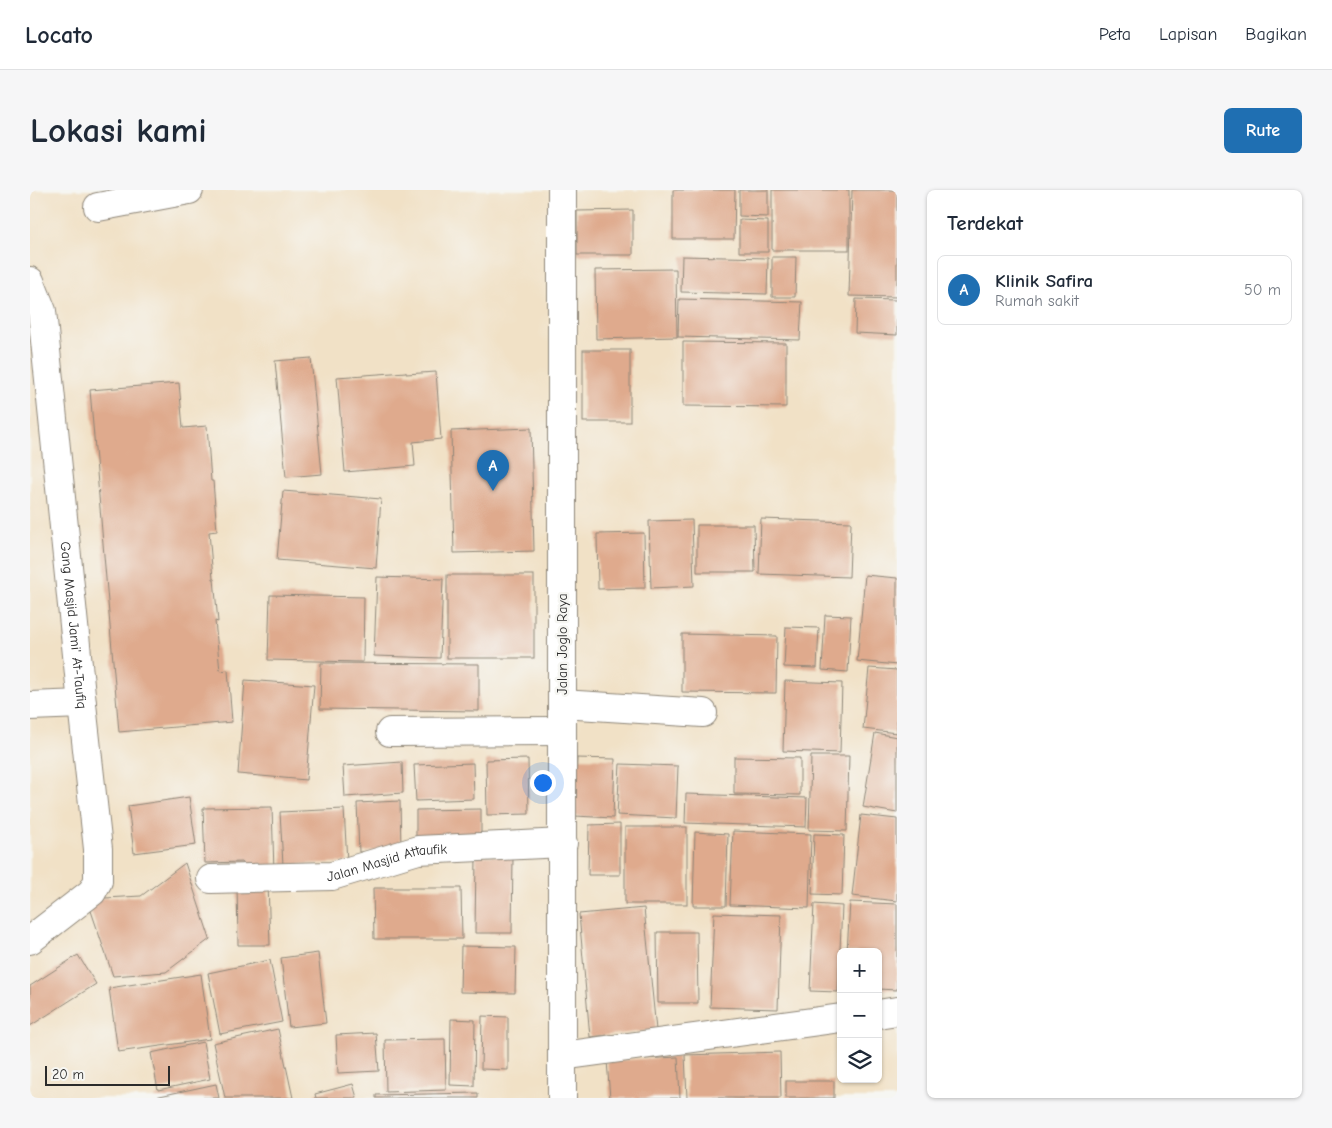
<!DOCTYPE html>
<html lang="id">
<head>
<meta charset="utf-8">
<style>
	body { margin:0; font-family:"Comic Neue",sans-serif; background:#f6f6f7; color:#1f2937 }
	.controls { position:absolute; right:15px; bottom:15px; display:grid; overflow:hidden; border-radius:8px; box-shadow:0 1px 4px #0004 }
	.controls button { width:45px; height:45px; display:grid; place-items:center; padding:0; border:0; border-bottom:1px solid #e0e1e3; background:#fff; color:#1f2937; font:25px sans-serif }
	.scale { position:absolute; left:15px; bottom:12px; width:125px; box-sizing:border-box; padding-left:5px; border:2px solid #2b2b2b; border-top:0; font-size:14px; line-height:18px; white-space:nowrap; color:#2b2b2b; -webkit-text-stroke:4px #f6f6f2; paint-order:stroke }
	.you { position:absolute; left:512px; top:592px; width:18px; height:18px; margin:-12px; border:4px solid #fff; border-radius:50%; background:#1a73e8; box-shadow:0 0 0 8px #1a73e833 }
	.badge { display:grid; place-items:center; width:32px; height:32px; border-radius:50%; background:#1f6fb2; color:#fff; font-size:16px; font-weight:700 }
	.pin { position:absolute; translate:-50% -41px; filter:drop-shadow(0 1px 2px #0008) }
	.pin::after { content:''; position:absolute; top:26px; width:18px; height:15px; background:inherit; clip-path:polygon(0 0,100% 0,50% 100%) }
	.list { margin:0; padding:0; list-style:none }
	h2 { display:flex; justify-content:space-between; align-items:center; height:65px; margin:0; padding:0 20px; font-size:21px }
	h2 small { font-size:16px; font-weight:400; color:#747a83 }
	.list li { display:grid; grid-template-columns:32px 1fr auto; gap:15px; align-items:center; box-sizing:border-box; height:70px; margin:0 10px 10px; padding:0 10px; border:1px solid #e0e1e3; border-radius:8px }
	.list b { display:block; font-size:19px; white-space:nowrap }
	.list p { margin:0; font-size:16px; white-space:nowrap; color:#747a83 }
	.list em { font-size:16px; font-style:normal; color:#747a83 }
	.icon { flex:none; width:28px; height:28px; fill:none; stroke:currentColor; stroke-width:2; stroke-linecap:round; stroke-linejoin:round }
	.map { position:relative; flex:none; width:867px; height:908px; overflow:hidden; border-radius:8px }
	header { display:flex; align-items:center; gap:30px; box-sizing:border-box; height:70px; padding:0 25px; background:#fff; border-bottom:1px solid #e0e1e3 }
	header strong { font-size:24px }
	nav { display:flex; gap:28px; margin-inline-start:auto; font-size:18px }
	.intro { display:flex; align-items:center; justify-content:space-between; box-sizing:border-box; height:120px; padding:0 30px }
	h1 { margin:0; font-size:35px }
	.button { padding:12px 22px; border-radius:8px; background:#1f6fb2; color:#fff; font-size:18px; font-weight:700 }
	main { display:flex; gap:30px; padding:0 30px }
	aside { flex:1; background:#fff; border-radius:8px; box-shadow:0 1px 4px #0004 }
	.map>svg:first-child { display:block }
	.building { fill:#dfaa8d }
	.lines { fill:none; stroke-linecap:round; stroke-linejoin:round }
	.minor-casing { stroke:#8e8678; stroke-width:30 }
	.major-casing { stroke:#8e8678; stroke-width:30 }
	.minor { stroke:#fff; stroke-width:28 }
	.major { stroke:#fff; stroke-width:28 }
	.labels { text-anchor:middle; stroke-width:5; stroke-linejoin:round; paint-order:stroke }
	.street-label { font-size:14px; fill:#2b2b2b; stroke:#f6f6f2 }
</style>
</head>
<body>
<header>
<strong>Locato</strong>
<nav><a>Peta</a><a>Lapisan</a><a>Bagikan</a></nav>
</header>
<div class="intro"><h1>Lokasi kami</h1><a class="button">Rute</a></div>
<main>
<div class="map">
<svg width="867" height="908" viewBox="0 0 867 908">
	<rect width="100%" height="100%" fill="#f6f6f2"/>
	<filter id="ink" filterUnits="userSpaceOnUse"><feTurbulence type="fractalNoise" baseFrequency=".02" numOctaves="2"/><feDisplacementMap in="SourceGraphic" scale="10" xChannelSelector="R" yChannelSelector="G"/><feConvolveMatrix kernelMatrix="1 2 1 2 8 2 1 2 1" color-interpolation-filters="sRGB"/></filter>
	<filter id="wash" filterUnits="userSpaceOnUse"><feTurbulence type="fractalNoise" baseFrequency=".0096" numOctaves="4" result="noise"/><feDisplacementMap in="SourceGraphic" scale="20" xChannelSelector="R" yChannelSelector="G"/><feGaussianBlur stdDeviation="1.12" result="paint"/><feColorMatrix in="noise" values="0 0 0 0 0 0 0 0 0 0 0 0 0 0 0 0 0 1.4 0 .05"/><feComposite in="paint" operator="in"/></filter>
	<g filter="url(#wash)">
		<rect width="100%" height="100%" fill="#f1e1c6"/>
		<g id="blocks">
			<g class="building">
				<polygon points="643,0 705,0 704,49 643,49"/>
				<polygon points="709,0 738,0 738,27 709,26"/>
				<rect x="742" y="0" width="77" height="60"/>
				<polygon points="822,0 867,0 867,107 819,106"/>
				<polygon points="603,20 603,65 547,65 547,21"/>
				<polygon points="709,30 738,31 738,62 709,62"/>
				<polygon points="652,66 738,68 737,104 651,102"/>
				<polygon points="742,67 766,67 765,107 742,107"/>
				<polygon points="646,79 647,147 566,149 565,80"/>
				<polygon points="649,109 772,112 770,150 648,147"/>
				<polygon points="826,109 867,110 867,145 825,143"/>
				<polygon points="653,152 756,153 756,217 653,216"/>
				<rect x="553" y="160" width="47" height="72"/>
				<polygon points="281,168 292,284 256,287 245,171"/>
				<polygon points="376,182 376,184 406,182 411,249 383,252 385,276 315,282 307,187"/>
				<polygon points="149,193 153,238 177,236 181,291 183,291 187,341 179,342 183,389 184,389 188,432 185,431 190,481 198,480 202,532 89,542 60,200"/>
				<polygon points="501,238 504,361 424,363 421,241"/>
				<polygon points="253,301 351,309 346,378 247,370"/>
				<polygon points="731,329 821,332 819,387 729,384"/>
				<polygon points="662,330 664,396 621,398 619,331"/>
				<polygon points="667,335 724,335 725,382 667,382"/>
				<polygon points="614,343 615,398 568,399 567,344"/>
				<rect x="417" y="385" width="87" height="83"/>
				<polygon points="835,385 867,388 867,475 827,471"/>
				<polygon points="347,387 413,389 410,468 344,466"/>
				<polygon points="240,405 334,407 333,472 238,470"/>
				<polygon points="795,425 821,426 818,482 792,480"/>
				<polygon points="756,437 789,438 787,478 754,477"/>
				<polygon points="652,444 747,446 746,503 652,502"/>
				<polygon points="291,473 449,474 449,521 290,519"/>
				<polygon points="839,478 867,480 867,543 833,539"/>
				<polygon points="215,490 284,495 276,590 208,584"/>
				<polygon points="755,491 812,493 810,563 753,561"/>
				<polygon points="845,543 867,547 867,623 833,617"/>
				<polygon points="781,566 819,566 817,641 779,640"/>
				<polygon points="704,567 770,568 770,605 704,604"/>
				<polygon points="547,568 585,569 583,628 545,626"/>
				<polygon points="498,569 499,624 457,625 456,570"/>
				<polygon points="372,572 373,603 315,607 313,576"/>
				<polygon points="443,573 444,609 386,611 384,575"/>
				<polygon points="590,574 648,576 646,628 587,625"/>
				<polygon points="656,604 777,608 776,637 655,633"/>
				<polygon points="159,607 166,655 104,663 98,616"/>
				<polygon points="370,611 371,660 329,662 327,613"/>
				<polygon points="242,617 244,682 212,682 212,672 175,673 173,618"/>
				<polygon points="314,619 317,672 253,675 250,622"/>
				<polygon points="451,619 451,648 386,648 386,620"/>
				<polygon points="831,625 867,629 867,711 822,706"/>
				<polygon points="590,634 590,685 558,685 559,635"/>
				<rect x="595" y="637" width="62" height="77"/>
				<polygon points="703,641 781,644 779,718 700,715"/>
				<polygon points="665,642 698,644 696,716 663,716"/>
				<polygon points="784,644 814,645 812,705 782,704"/>
				<polygon points="446,666 483,666 482,743 445,743"/>
				<polygon points="155,673 180,749 136,782 83,786 57,709 111,706"/>
				<polygon points="207,692 238,692 240,755 208,755"/>
				<polygon points="343,698 431,698 432,749 344,749"/>
				<polygon points="820,712 867,714 867,800 848,799 848,762 817,762"/>
				<polygon points="784,714 812,716 808,802 780,801"/>
				<polygon points="614,718 626,840 560,847 549,724"/>
				<polygon points="684,723 751,725 748,819 680,817"/>
				<polygon points="627,742 667,742 668,813 628,813"/>
				<polygon points="431,756 486,757 485,803 430,802"/>
				<polygon points="288,763 296,833 259,837 251,768"/>
				<polygon points="48,765 66,794 0,836 0,796"/>
				<polygon points="240,770 252,832 190,844 178,783"/>
				<polygon points="171,784 180,849 88,862 79,798"/>
				<polygon points="452,826 478,827 478,880 451,879"/>
				<polygon points="421,829 445,830 444,896 420,895"/>
				<polygon points="248,839 263,908 195,908 183,853"/>
				<polygon points="346,843 349,881 308,883 306,845"/>
				<polygon points="415,849 416,900 356,902 355,850"/>
				<polygon points="173,852 180,889 128,900 121,863"/>
				<polygon points="750,862 751,908 657,908 655,865"/>
				<polygon points="648,867 650,908 580,908 577,871"/>
				<rect x="756" y="891" width="48" height="17"/>
				<polygon points="186,894 189,908 125,908 125,907"/>
				<polygon points="323,894 327,908 286,908 285,904"/>
				<polygon points="448,903 448,908 346,908 346,905"/>
			</g>
		</g>
	</g>
	<g filter="url(#ink)">
		<use href="#blocks" fill-opacity="0" stroke="#8e8678" stroke-width="1"/>
		<g class="lines">
			<g class="minor-casing">
				<g id="minor">
					<polyline points="68,17 159,0"/>
					<path id="s1" d="M0,91L12,121L52,514L68,659V691L62,702L0,750"/>
					<polyline points="532,514 673,523"/>
					<polyline points="0,516 52,514"/>
					<polyline points="360,542 532,541"/>
					<path id="s2" d="M181,689L302,686L388,660L533,653"/>
					<polyline points="848,824 867,821"/>
					<polyline points="532,866 811,828"/>
				</g>
			</g>
			<g class="major-casing">
				<polyline id="major" points="532,0 532,908"/>
			</g>
			<use href="#minor" class="minor"/>
			<use href="#major" class="major"/>
		</g>
	</g>
	<g class="labels">
		<g class="street-label">
			<text dy="5" stroke="none"><textPath href="#s1" startOffset="348">Gang Masjid Jami' At-Taufiq</textPath></text>
			<text transform="translate(532 454) rotate(-90)" y="5">Jalan Joglo Raya</text>
			<text dy="5" stroke="none"><textPath href="#s2" startOffset="178">Jalan Masjid Attaufik</textPath></text>
		</g>
	</g>
</svg>
<div class="controls">
<button>+</button>
<button>−</button>
<button><svg class="icon" aria-label="layers" viewBox="0 0 24 24"><path d="M12 4l9 5-9 5-9-5zM3 14l9 5 9-5"/></svg></button>
</div>
<div class="scale">20 m</div>
<div class="you"></div>
<div class="pin badge" style="left:463px;top:301px">A</div>
</div>
<aside>
<h2>Terdekat<small></small></h2>
<ul class="list">
<li><span class="badge">A</span><div><b>Klinik Safira</b><p>Rumah sakit</p></div><em>50 m</em></li>
</ul>
</aside>
</main>
</body>
</html>
